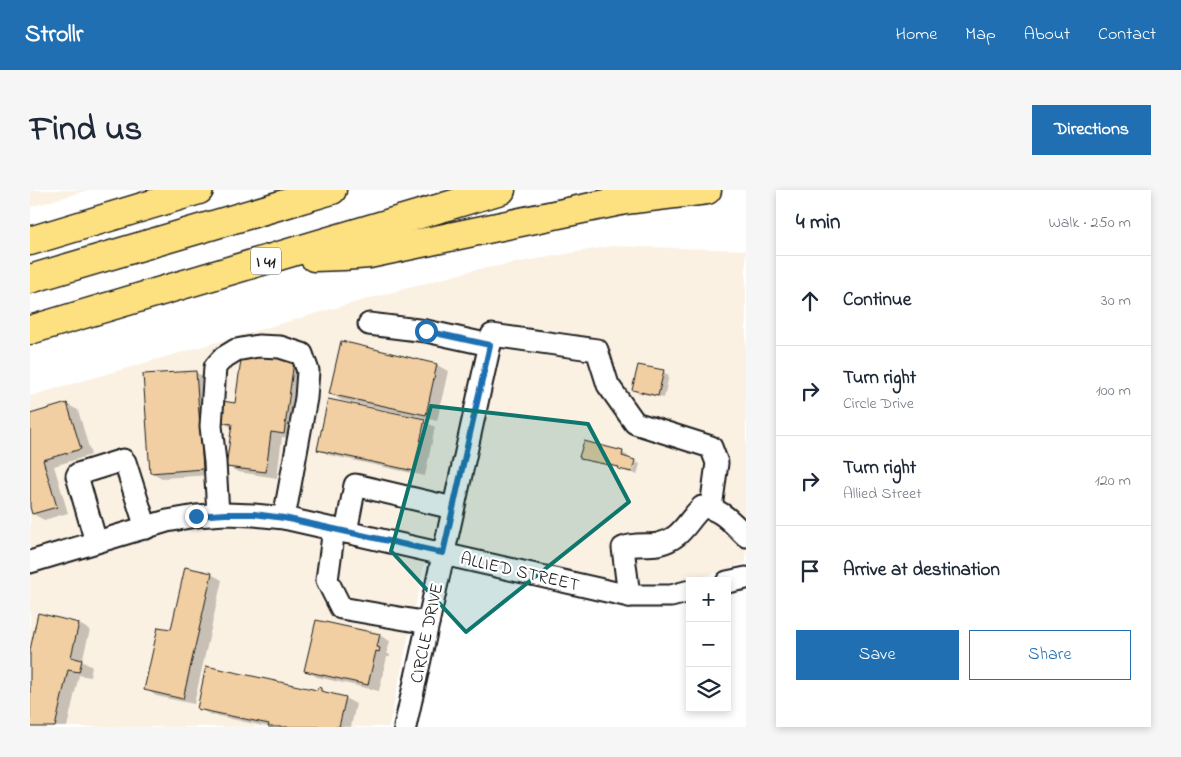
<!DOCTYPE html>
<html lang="en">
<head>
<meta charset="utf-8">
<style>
	body { margin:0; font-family:"Indie Flower",sans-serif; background:#f6f6f7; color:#1f2937 }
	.controls { position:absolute; right:15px; bottom:15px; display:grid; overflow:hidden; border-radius:0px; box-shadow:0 2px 8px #0003 }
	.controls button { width:45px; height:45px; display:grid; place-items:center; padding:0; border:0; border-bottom:1px solid #e0e1e3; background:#fff; color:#1f2937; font:25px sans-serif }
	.stop { position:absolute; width:15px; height:15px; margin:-11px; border:4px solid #1f6fb2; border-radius:50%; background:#fff }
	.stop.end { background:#1f6fb2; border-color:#fff; box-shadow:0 1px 5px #0008 }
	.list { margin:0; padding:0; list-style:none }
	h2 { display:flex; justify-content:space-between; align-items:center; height:65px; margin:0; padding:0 20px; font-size:21px }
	h2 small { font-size:16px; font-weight:400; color:#747a83 }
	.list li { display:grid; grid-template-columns:32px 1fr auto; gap:15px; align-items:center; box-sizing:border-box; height:90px; padding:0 20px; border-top:1px solid #e0e1e3 }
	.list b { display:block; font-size:19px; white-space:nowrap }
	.list p { margin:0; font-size:16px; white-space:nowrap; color:#747a83 }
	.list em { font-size:16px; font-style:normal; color:#747a83 }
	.actions { display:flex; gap:10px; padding:15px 20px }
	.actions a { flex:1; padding:11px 0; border:1px solid #1f6fb2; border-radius:0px; text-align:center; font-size:18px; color:#1f6fb2 }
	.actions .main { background:#1f6fb2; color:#fff }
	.icon { flex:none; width:28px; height:28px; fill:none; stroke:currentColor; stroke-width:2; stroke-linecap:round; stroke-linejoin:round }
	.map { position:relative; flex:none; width:716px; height:537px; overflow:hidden; border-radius:0px }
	header { display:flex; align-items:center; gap:30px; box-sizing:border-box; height:70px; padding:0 25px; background:#1f6fb2; color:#fff }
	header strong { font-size:24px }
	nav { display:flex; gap:28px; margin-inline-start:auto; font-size:18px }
	.intro { display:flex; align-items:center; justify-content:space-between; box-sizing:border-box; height:120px; padding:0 30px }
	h1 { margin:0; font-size:35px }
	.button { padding:12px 22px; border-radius:0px; background:#1f6fb2; color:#fff; font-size:18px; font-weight:700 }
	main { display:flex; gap:30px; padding:0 30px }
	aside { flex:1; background:#fff; border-radius:0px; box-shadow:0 2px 8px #0003 }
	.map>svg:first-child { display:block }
	.built { fill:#fbf1e3 }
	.shadow { fill:#0003 }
	.building { fill:#f1cfa2; stroke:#1c1c1c }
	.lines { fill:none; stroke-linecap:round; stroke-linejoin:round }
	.minor-casing { stroke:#1c1c1c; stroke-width:25 }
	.highway-casing { stroke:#1c1c1c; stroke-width:31 }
	.minor { stroke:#fff; stroke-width:21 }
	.highway { stroke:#fde080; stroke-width:28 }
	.route { stroke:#1f6fb2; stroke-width:6 }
	.marked { fill:#0f766e; fill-opacity:0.2; stroke:#0f766e; stroke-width:4; stroke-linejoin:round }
	.labels { text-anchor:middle; stroke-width:4.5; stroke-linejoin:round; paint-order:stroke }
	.shield { fill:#fff; stroke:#606060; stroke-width:1 }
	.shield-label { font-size:16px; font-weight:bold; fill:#1c1c1c }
	.street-label { font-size:18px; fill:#1c1c1c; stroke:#fff }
</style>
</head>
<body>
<header>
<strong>Strollr</strong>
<nav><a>Home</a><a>Map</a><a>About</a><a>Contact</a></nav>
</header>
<div class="intro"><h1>Find us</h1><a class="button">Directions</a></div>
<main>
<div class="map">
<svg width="716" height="537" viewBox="0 0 716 537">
	<rect width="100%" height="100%" fill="#fff"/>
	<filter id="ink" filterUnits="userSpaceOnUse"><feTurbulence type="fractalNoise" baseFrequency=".02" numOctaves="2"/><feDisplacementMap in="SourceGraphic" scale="10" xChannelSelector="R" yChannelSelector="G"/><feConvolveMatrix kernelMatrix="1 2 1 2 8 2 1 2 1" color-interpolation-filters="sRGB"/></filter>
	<g filter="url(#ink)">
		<g class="built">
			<polygon points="0,0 59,0 0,17"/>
			<polygon points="581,56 716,60 716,373 670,388 652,392 605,392 586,390 400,349 359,537 0,537 0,206 312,116 444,80"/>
		</g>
		<g class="shadow">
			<polygon points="263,172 274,178 264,249 252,247 247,288 208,282 197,276 203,238 191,232 206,214"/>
			<polygon points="407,175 418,181 407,231 311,210 300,203"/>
			<polygon points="165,182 176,188 183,285 132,288 121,282"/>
			<polygon points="633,182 639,185 634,208 609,203 604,200"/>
			<polygon points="36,214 48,220 61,265 24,276 38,323 14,330 3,324 0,313 0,225"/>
			<polygon points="394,231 405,237 395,286 299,265 288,259"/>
			<polygon points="555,253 593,263 598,266 597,269 603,270 600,283 589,278 557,271 551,268"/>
			<polygon points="606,272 610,274 607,285 603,283"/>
			<polygon points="181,384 192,390 164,514 126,506 116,499 142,441"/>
			<polygon points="49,434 60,440 52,471 62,477 60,487 49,485 37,537 0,537 0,465"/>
			<polygon points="349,445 360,451 357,463 360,465 360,467 357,467 349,501 287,487 276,481"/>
			<polygon points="289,499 300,505 315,508 326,514 321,537 238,537 179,524 168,518 288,502"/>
		</g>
		<g class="building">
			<polygon points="311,151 407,174 396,225 299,204"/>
			<polygon points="212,163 264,171 254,244 241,242 236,282 196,277 202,234 189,232 192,211 205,213"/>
			<polygon points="608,175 634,180 628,206 602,200"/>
			<polygon points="166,181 173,279 120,283 113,184"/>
			<polygon points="298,209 395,229 384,281 287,260"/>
			<polygon points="37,213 51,259 13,270 27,317 2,324 0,317 0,224"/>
			<polygon points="554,251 593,261 592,266 605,270 602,282 588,279 589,277 550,269 550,267 549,267"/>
			<polygon points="155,377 182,383 153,509 114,500 128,437 141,439"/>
			<polygon points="8,423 49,433 41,467 52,470 49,482 38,480 25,537 0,537 0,460"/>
			<polygon points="286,430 350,444 347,457 350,458 349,462 346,461 338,495 274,481"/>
			<polygon points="176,476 287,500 288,497 291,498 291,501 316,507 309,537 238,537 239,534 167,519"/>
		</g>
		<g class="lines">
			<g class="minor-casing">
				<g id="minor">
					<polyline points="339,134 396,141 460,155"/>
					<polyline points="188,324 185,272 181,236 185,177 193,168 206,160 228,156 250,157 272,164 278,181 276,208 254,328"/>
					<polyline points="304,339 297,390 311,418 398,433"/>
					<polyline points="316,342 325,295 423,318"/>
					<polyline points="66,352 47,286 48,284 93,270 95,272 116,338"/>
					<polyline points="0,372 137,331 166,326 195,324 224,325 254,328 599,406 641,406 660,401"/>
					<polyline points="697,392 716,388"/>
					<path d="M599,406L593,358C604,353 616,356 628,354C653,348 656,332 672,317C691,318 703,334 716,346"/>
					<polyline points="375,537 462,145 567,160 578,195 605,233 681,257 687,273 681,318"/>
				</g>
			</g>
			<g class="highway-casing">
				<g id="highway">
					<polyline points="0,51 169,0"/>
					<polyline points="284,67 313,66 339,64 595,10 677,0"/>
					<polyline points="0,89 302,0"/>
					<polyline points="0,140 471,0"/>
				</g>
			</g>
			<use href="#minor" class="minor"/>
			<use href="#highway" class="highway"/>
		</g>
	</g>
	<g class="lines" filter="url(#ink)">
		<polyline class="route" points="166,326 195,324 224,324 254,328 413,363 460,155 396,141"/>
	</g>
	<path class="marked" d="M401,216L558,234L599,312L436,442L361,361Z"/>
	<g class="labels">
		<rect class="shield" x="221" y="57.5" width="30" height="27" rx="4"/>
		<g class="shield-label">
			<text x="236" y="77">I 41</text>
		</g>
		<g class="street-label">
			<text transform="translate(490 381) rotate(13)" y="6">ALLIED STREET</text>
			<text transform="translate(396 443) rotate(-78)" y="6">CIRCLE DRIVE</text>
		</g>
	</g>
</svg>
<div class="controls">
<button>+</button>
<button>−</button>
<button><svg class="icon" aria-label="layers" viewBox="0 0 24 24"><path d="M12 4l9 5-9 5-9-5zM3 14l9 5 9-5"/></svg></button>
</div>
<div class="stop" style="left:396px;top:141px"></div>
<div class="stop end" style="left:166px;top:326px"></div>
</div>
<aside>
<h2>4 min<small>Walk · 250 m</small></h2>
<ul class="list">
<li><svg class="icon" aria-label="ahead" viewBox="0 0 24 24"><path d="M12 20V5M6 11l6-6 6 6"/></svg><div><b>Continue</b></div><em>30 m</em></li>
<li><svg class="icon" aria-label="right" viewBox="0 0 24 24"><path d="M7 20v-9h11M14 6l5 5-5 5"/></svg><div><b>Turn right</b><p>Circle Drive</p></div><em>100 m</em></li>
<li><svg class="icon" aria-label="right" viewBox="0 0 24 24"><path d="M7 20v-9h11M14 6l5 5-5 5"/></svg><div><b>Turn right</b><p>Allied Street</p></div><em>120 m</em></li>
<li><svg class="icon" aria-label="arrive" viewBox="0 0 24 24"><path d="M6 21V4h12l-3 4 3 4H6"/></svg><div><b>Arrive at destination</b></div></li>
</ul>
<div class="actions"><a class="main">Save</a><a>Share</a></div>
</aside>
</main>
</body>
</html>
